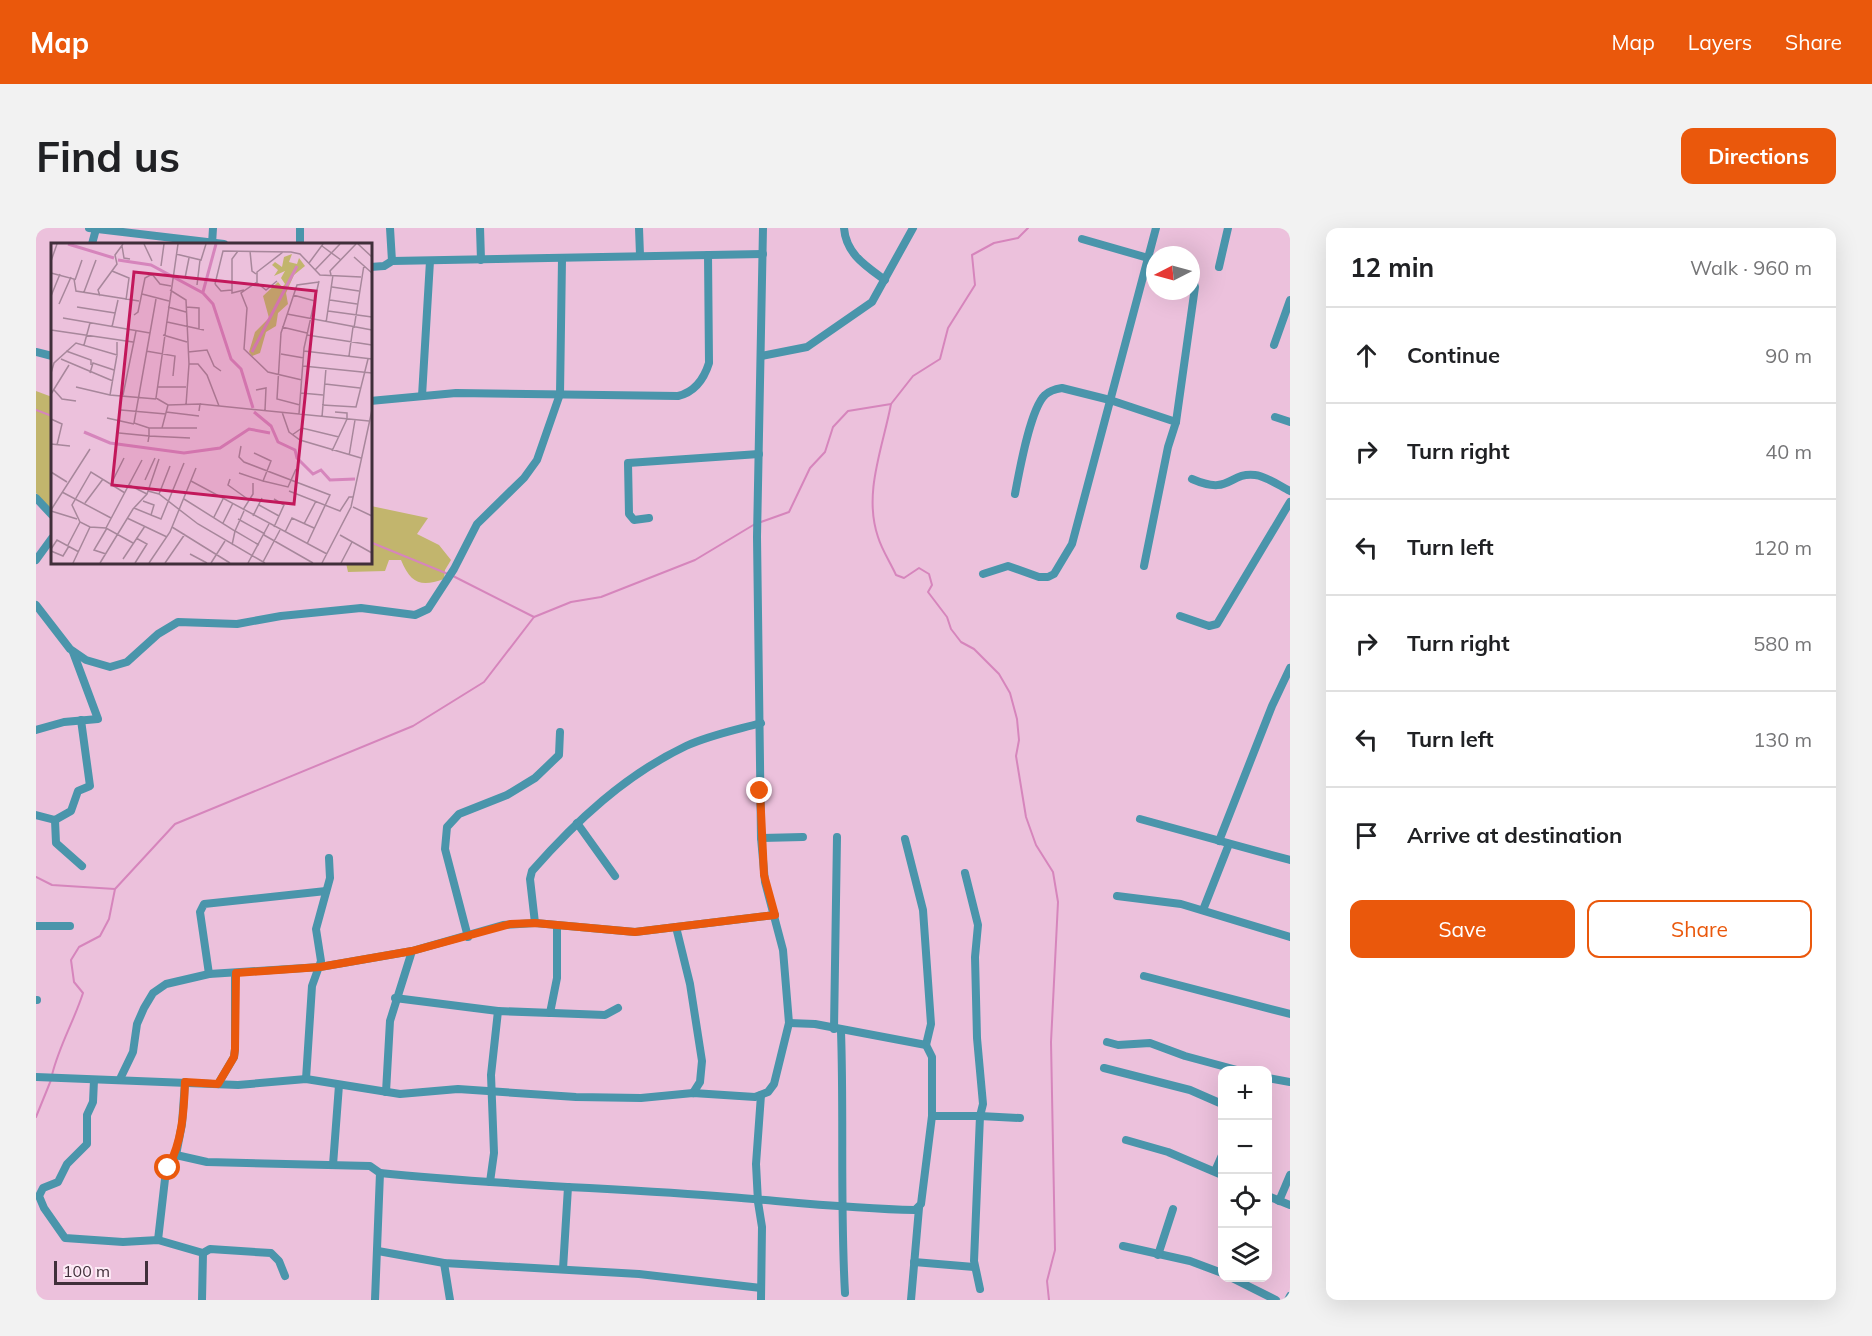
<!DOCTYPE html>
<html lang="en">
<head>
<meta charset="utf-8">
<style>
	body { margin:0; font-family:Mulish,sans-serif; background:#f2f2f2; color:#202124 }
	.controls { position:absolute; right:18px; bottom:18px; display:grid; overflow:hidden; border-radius:12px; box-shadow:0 6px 24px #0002 }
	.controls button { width:54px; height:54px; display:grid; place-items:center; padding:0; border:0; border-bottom:2px solid #e0e0e0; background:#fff; color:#202124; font:30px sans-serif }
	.compass { position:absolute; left:1110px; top:18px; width:54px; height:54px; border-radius:50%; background:#fff; box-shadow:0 6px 24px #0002; rotate:264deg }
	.scale { position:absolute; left:18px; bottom:15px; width:94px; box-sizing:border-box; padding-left:6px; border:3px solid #402f3a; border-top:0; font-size:16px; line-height:21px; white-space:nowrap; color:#402f3a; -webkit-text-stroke:4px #fdebf6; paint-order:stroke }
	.stop { position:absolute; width:18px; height:18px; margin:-14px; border:4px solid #ea580c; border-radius:50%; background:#fff }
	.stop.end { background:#ea580c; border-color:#fff; box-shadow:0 2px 6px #0008 }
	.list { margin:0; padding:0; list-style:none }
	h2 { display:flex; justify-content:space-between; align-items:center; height:78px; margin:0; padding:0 24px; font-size:26px }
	h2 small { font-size:20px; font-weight:400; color:#757577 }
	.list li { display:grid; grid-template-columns:39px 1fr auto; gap:18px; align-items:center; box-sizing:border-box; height:96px; padding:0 24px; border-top:2px solid #e0e0e0 }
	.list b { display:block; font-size:22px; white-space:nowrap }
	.list em { font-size:20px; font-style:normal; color:#757577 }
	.actions { display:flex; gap:12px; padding:18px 24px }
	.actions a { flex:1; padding:14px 0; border:2px solid #ea580c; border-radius:12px; text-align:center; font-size:21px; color:#ea580c }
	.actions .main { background:#ea580c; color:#fff }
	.icon { flex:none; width:33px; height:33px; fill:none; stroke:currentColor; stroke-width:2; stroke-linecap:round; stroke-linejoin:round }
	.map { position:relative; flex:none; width:1254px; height:1072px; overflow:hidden; border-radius:12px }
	header { display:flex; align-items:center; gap:36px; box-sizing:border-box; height:84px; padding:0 30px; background:#ea580c; color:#fff }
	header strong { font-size:28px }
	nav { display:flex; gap:33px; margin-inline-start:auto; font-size:21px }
	.intro { display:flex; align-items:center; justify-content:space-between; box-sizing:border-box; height:144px; padding:0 36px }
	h1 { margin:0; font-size:42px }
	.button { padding:15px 27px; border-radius:12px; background:#ea580c; color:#fff; font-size:21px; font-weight:700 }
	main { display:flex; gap:36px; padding:0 36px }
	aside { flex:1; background:#fff; border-radius:12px; box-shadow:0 6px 24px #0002 }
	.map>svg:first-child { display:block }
	.green { fill:#c2b56d }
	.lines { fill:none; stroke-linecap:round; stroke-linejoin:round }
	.stream { stroke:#d685bc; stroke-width:2 }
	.minor { stroke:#4a95ab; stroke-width:8 }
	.route { stroke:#ea580c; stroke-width:8 }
	.inset-river { fill:none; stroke:#d685bc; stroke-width:3 }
	.inset-road { fill:none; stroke:#a7879b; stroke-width:1.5 }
	.view { fill:#c2185b; fill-opacity:0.15; stroke:#c2185b; stroke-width:3 }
	.inset-edge { fill:none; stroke:#402f3a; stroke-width:3 }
</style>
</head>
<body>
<header>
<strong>Map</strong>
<nav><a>Map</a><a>Layers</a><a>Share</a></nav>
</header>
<div class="intro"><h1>Find us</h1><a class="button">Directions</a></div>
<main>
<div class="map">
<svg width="1254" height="1072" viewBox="0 0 1254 1072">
	<rect width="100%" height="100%" fill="#ecc1dc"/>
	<g class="green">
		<polygon points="0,163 16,169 16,283 0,265"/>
		<path d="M335,278L392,290L381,306L403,317L415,332L409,342L408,351C385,359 375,356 365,332H353L349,343L312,344L310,335L334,334Z"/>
	</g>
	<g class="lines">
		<g class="stream">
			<path d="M855,176C847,219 827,265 842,309C846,322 854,334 860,347L868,350L883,340L893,346L896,357L892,364L911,389L915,401L925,414L938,421L963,446L974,465L981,491L983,512L980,528L990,589L1000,617L1017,644L1022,674L1015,814L1019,1022L1011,1053L1013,1072"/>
			<polyline points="0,182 16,188"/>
			<polyline points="725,294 753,284 774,240 789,224 797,199 812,183 855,176 877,148 904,131 912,100 939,57 936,27 958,15 982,10 992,0"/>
			<polyline points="334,314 412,346"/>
			<polyline points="417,348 498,389"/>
			<polyline points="0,649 16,657 79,661"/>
			<path d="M16,847C23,818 38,793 47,765L38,754L35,732L43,719L64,708L73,691L79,661L139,596L377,498L448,454L498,389L535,374L565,369L659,332L719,296"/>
			<polyline points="0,889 15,852"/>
		</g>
		<g class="minor">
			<polyline points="53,0 188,16"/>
			<polyline points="354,0 356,33"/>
			<polyline points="444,0 445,32"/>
			<polyline points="603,0 604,27"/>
			<path d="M808,0C810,26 830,38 849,52"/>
			<polyline points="1046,11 1119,32"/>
			<polyline points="56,16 60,1"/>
			<polyline points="176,16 177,0"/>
			<polyline points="264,16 264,0"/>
			<polyline points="334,39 348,38 356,33 727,26"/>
			<polyline points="1183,39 1192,0"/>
			<polyline points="1238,117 1254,72"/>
			<polyline points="0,124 16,128"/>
			<polyline points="725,128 771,119 836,74 877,0"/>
			<polyline points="386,168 394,33"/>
			<path d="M334,173L420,165L642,168C659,164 668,151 673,135L672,27"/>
			<polyline points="1239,189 1254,194"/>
			<polyline points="1140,194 1159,59 1155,46"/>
			<path d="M1156,251C1195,268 1192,244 1219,247C1230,248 1244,258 1254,263"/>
			<path d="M979,266C983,245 994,181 1009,167C1013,163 1020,161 1026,160L1074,172L1140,194L1132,219L1108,338"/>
			<polyline points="0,270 16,287"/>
			<polyline points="613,290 598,292 593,286 592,235 723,226"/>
			<polyline points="0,332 16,310"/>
			<polyline points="947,346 972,338 1003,349 1012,349 1018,346 1036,316 1120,0"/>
			<polyline points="0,377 34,421 50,432 74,439 91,434 122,406 142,394 201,396 245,388 325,380 379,387 392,381 418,341 441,296 488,250 501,232 524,166 526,31"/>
			<polyline points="1144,388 1173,398 1181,396 1254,274"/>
			<polyline points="0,502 28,494 62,491 37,424"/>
			<polyline points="0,587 19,592 35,583 42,563 54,558 45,492"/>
			<polyline points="1104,591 1254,632"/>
			<polyline points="19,592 20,615 46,638"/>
			<polyline points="541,595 579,648"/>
			<polyline points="725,610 721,309 727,0"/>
			<polyline points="869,611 887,682 895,796 890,817"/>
			<polyline points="1183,613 1236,478 1254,440"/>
			<polyline points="1081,668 1145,676 1254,709"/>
			<polyline points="1167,682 1193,616"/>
			<polyline points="499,695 599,704 739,687"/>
			<polyline points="0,698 34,698"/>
			<polyline points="640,699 654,756 666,833 664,854 657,865"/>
			<polyline points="432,709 409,621 411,599 423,586 471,567 499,550 523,527 524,504"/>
			<polyline points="173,746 164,684 168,676 290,663"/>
			<polyline points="1108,748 1254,786"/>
			<polyline points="359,770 462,783"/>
			<polyline points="0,772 1,772"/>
			<polyline points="514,785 521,750 521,698"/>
			<polyline points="753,795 779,796 890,817 896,829 896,888 944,888 947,876 941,810 939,729 942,697 929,645"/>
			<polyline points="798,801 801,609"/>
			<path d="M805,803C808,890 804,978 809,1065"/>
			<polyline points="1071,814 1082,817 1114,815 1149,828 1201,842"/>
			<polyline points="1068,840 1154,862 1186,876"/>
			<polyline points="0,849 202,857 270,851 364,866 422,861 540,869 605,870 657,865 719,869 732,864 738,856 753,795 747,722 729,654 725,610 767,609"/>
			<polyline points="1232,850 1254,854"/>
			<path d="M84,851L97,824L101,796L108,780L117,765L130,756L173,746L284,739L376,723L467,697L499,695L494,651L496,643C540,593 589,547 650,518C674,507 700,502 725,495"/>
			<polyline points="270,851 276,758 285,733 280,701 294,650 293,630"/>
			<polyline points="58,852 57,874 51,887 51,916 31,936 22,954 7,960 3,968 8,980 29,1010 87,1014 122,1012 167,1025 174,1021 235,1025 243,1033 249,1048"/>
			<polyline points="182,856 198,829 199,821 199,745"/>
			<polyline points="350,864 354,793 376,723"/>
			<polyline points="725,867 720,936 722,974 726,999 725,1072"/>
			<polyline points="1090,912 1132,924 1186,947"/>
			<path d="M140,927L171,934L334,938L344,945C460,957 577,960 693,969C755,974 816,981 879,982L885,976L896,888"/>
			<polyline points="297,937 303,857"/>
			<polyline points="1179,943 1186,927"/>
			<polyline points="454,954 458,925 455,847 462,783 569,787 582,780"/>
			<polyline points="1232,968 1254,977"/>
			<polyline points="1243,973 1254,947"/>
			<polyline points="122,1012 129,951 140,927 146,896 149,854"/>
			<polyline points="1087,1018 1154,1033 1186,1045"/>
			<polyline points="342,1023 408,1035 603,1046 725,1060"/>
			<polyline points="1122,1027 1137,981"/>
			<polyline points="878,1034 938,1039"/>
			<polyline points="408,1035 414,1072"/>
			<polyline points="527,1041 532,959"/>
			<polyline points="1196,1050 1240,1072"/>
			<polyline points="944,1061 938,1033 944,888 984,890"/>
			<polyline points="166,1072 167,1025"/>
			<polyline points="339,1072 344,945"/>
			<polyline points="875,1072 883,980"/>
			<polyline points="1252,1072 1254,1068"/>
		</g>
	</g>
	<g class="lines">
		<path class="route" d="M132,940C146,913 148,885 149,854L182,856L198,829L199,821L200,745L284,739L376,723L474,696L499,695L599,704L739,687L728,647L724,563"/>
	</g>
	<g transform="translate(15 15)">
		<rect width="321" height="321" fill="#ecc1dc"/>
		<path d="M241,11L238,19L246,21L248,15L254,23L243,32L235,50L237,61L227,70L225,83L215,89L209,110L201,113L198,109L204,89L218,75L212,53L227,39L231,44L234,41L230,35L234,28L223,33L227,27L221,22L224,19L231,24L233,14Z" fill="#c2b56d"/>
		<path class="inset-river" d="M17,1L63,15M67,17L100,22L152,50L162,61L180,116L190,126L202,165M152,49L165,1M201,109L246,23M203,169L220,183L227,199L244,207L246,215L262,231L270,227L279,237L304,236M33,189L59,200L133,210L169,205L198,186L219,190"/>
		<path class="inset-road" d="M93,1L101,18M127,1L105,155L117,162L149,161L148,168M307,1L321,14M71,3L73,15L79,16M271,3L290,17M187,8L181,16V50L193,47M199,8L201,28L205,31M232,9L206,29V39L190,50L196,65L193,106L217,129L251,137M125,11L150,17L155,1M303,14L321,30M0,18L6,1M258,20L272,1M110,23L113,1M264,27L289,1M61,28L78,35L75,57M0,30L23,36L25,48L88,58M280,32L279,28L305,1M134,35L138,15M24,37L31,17M205,39L215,47L226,38M164,41L172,8L240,9L249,11L269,32L310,34M164,41L170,48L181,47M146,42L149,17M281,44L308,48M119,47L135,57L138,121H147L156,132L168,163M33,49L45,17M91,51L118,58M242,52L264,58M0,53L9,31M49,53L47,47L66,21L64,12L72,1M279,57L306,61M8,61L20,34M26,64L64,70M117,64L135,69M135,64L148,65V86M277,68L321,74M236,71L321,87M83,72L87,69L94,35L101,31L109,41L120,43M12,75L99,90M116,79L153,87M275,80L282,32M61,84L67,57M231,84L256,90M303,85L313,22M0,87L82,99M112,92L136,99M256,92L321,102M33,102L39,80M15,108L40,117V122M95,108L124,113L122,133M253,108L321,116M137,109L156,107L163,123L170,128M230,111L253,115M66,112L59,152L105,156M298,113L302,84M10,116L62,138M252,123L321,130M0,130L3,120L25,100L66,112V99M39,130L42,120L63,127M274,141L309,145M25,144L59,152M107,144H135M3,147L11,156L25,158M205,147L215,145L214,167M250,150L272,152M0,151L18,122M72,152L85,88M149,161L318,178M117,162L111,185H98V193L139,195M135,162L138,121M249,162L226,156L230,90L246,42L268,39M271,162L305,164L317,116M70,167L115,171M115,169L148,173M231,169L238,189L249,197L310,215M284,169L296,170V176M248,171L253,105L268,38M271,174L275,125M56,175L83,181M0,176L11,181L6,202M98,185L83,180L105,56M111,185H146M68,190L98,193L97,199M241,192L251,185L288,194M0,201L19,203M190,203L188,214L193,219L279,252L256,301M281,208L296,176M298,213L304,177M0,229L16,239M188,230L212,238L220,218L203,210M179,236L177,242L198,257M94,237L104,215M140,238L276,311M212,238L237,244L245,226M60,241L73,215M78,242L96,251M97,248L108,251L147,281L214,320M238,248L289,268L298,254H302M11,249L60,275M74,250L40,229L21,262L29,279L39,284L55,285L82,300M108,251L119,223M133,256L184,288L181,302M34,260L52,236M208,262L228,273M302,264L321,273M83,265L100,272L103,262L92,258M0,267L39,206M192,267L202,251V240M0,268L26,276M193,268L184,288L208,302M100,272L110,276L133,220M202,273L211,255M163,274L172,256M76,275L116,294M187,276L214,291M172,280L182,260M253,281L265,258M121,284L179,320M223,284L233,262L223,256M55,285L91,217M234,289L241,275L263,285M213,292L262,320M289,292L321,310M17,302L29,279M0,306L6,297L28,309M0,308L12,313L18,303M55,311L43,307L56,285M139,311L156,320M72,316L94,283M212,319L229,287M22,320L39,284M49,320L82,266L96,251L108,216M84,320L96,301L85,295M98,320L119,289L145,225M114,320L134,291M160,320L174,298M197,320L218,281M271,320L300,264L321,167M290,320L301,299"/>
		<path class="view" d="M83,29L265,48L243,261L61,242Z"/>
		<rect width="321" height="321" class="inset-edge"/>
	</g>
</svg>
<div class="controls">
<button>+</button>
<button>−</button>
<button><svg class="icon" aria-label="locate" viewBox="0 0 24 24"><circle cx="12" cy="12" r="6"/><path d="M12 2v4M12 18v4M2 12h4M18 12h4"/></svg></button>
<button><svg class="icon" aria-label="layers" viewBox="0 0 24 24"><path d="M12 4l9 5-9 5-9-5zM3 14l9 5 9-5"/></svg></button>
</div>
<svg class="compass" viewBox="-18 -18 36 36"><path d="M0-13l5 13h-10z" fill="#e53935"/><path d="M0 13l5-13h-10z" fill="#757577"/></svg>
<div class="scale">100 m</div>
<div class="stop" style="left:132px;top:940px"></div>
<div class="stop end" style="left:724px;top:563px"></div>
</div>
<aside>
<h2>12 min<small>Walk · 960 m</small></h2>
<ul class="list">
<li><svg class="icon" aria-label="ahead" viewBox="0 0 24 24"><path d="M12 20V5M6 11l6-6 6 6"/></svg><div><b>Continue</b></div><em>90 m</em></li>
<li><svg class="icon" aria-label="right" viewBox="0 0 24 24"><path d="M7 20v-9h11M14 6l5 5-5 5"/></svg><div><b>Turn right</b></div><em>40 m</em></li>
<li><svg class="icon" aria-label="left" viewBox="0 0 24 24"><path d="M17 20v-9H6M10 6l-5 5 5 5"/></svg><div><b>Turn left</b></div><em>120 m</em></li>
<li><svg class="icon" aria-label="right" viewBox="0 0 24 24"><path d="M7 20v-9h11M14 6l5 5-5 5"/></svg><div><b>Turn right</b></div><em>580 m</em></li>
<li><svg class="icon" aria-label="left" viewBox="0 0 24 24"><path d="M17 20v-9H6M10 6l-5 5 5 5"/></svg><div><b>Turn left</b></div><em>130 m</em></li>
<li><svg class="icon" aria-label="arrive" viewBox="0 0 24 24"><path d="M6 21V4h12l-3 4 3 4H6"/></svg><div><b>Arrive at destination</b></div></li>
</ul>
<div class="actions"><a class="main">Save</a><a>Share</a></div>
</aside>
</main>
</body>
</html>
